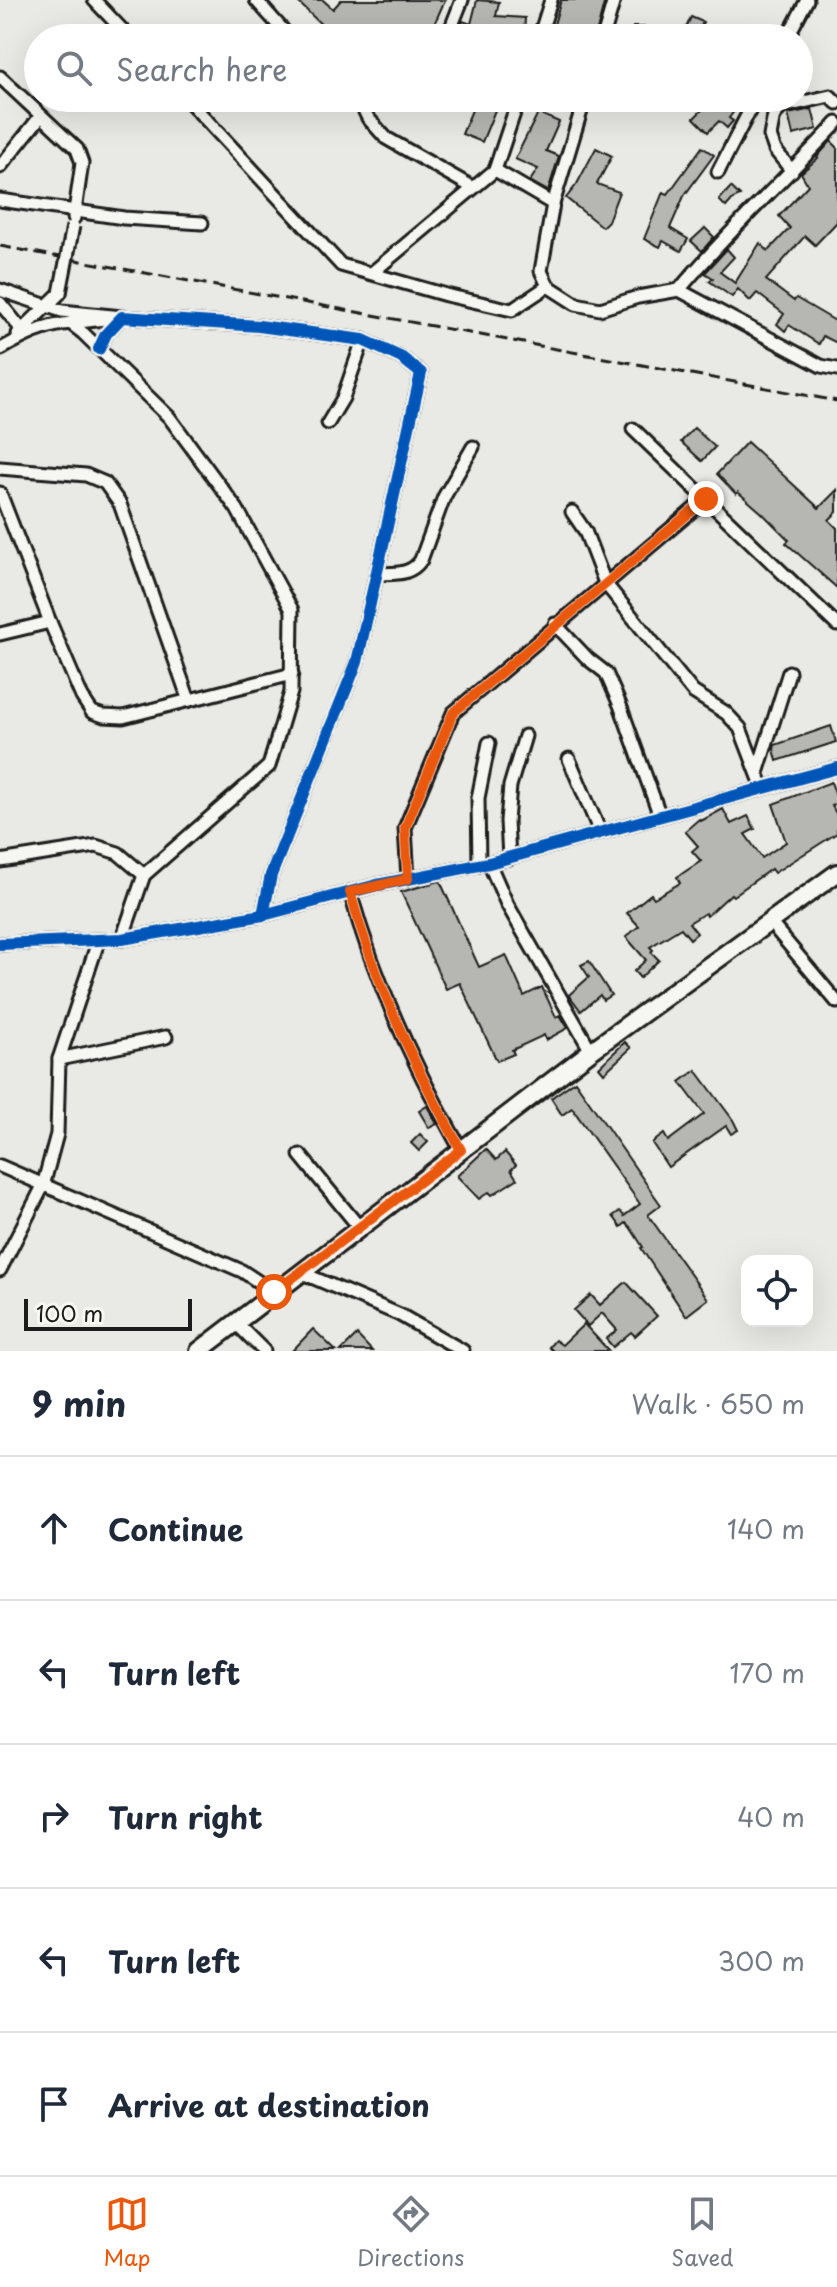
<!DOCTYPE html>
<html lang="en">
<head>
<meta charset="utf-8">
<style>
	body { margin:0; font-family:"Playpen Sans",sans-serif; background:#f2f2f3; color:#1f2937 }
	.controls { position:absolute; right:24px; bottom:24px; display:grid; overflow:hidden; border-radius:16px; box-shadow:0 8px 32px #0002 }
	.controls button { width:72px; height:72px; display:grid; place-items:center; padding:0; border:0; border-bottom:2px solid #e0e1e3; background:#fff; color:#1f2937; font:40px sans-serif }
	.scale { position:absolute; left:24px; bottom:20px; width:168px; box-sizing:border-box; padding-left:8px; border:4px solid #1c1c1c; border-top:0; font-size:22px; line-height:28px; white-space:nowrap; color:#1c1c1c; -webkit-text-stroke:6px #f6f6f2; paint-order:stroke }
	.stop { position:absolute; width:24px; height:24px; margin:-18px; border:6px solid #ea580c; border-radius:50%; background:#fff }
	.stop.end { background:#ea580c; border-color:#fff; box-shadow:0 2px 8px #0008 }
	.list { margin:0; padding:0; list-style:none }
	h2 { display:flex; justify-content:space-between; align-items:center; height:104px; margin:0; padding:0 32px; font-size:34px }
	h2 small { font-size:26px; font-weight:400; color:#747a83 }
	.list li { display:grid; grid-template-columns:52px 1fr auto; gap:24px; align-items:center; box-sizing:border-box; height:144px; padding:0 32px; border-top:2px solid #e0e1e3 }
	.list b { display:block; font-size:30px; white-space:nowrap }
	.list em { font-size:26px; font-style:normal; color:#747a83 }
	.icon { flex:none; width:44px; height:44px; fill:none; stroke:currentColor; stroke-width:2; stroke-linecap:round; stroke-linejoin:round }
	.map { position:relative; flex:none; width:837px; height:1351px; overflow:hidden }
	.search { position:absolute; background:#fff; box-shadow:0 8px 32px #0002; left:24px; right:24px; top:24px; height:88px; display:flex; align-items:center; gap:20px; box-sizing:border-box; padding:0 28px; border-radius:44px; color:#747a83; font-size:30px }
	.sheet { height:824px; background:#fff }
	nav { display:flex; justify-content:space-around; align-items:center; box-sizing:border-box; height:112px; border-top:2px solid #e0e1e3; background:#fff; font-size:22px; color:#747a83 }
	nav a { display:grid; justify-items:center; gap:4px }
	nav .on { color:#ea580c }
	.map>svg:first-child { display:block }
	.building { fill:#b6b6b3; stroke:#1c1c1c; stroke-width:2 }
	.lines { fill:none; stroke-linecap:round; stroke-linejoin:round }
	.street-casing { stroke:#1c1c1c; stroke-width:17 }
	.secondary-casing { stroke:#1c1c1c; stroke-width:22 }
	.street { stroke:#f6f6f2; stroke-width:11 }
	.secondary { stroke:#f6f6f2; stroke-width:16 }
	.rail { stroke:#1c1c1c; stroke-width:3; stroke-dasharray:12 6; stroke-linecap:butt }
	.street-bridge-casing { stroke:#1c1c1c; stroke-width:17; stroke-linecap:butt }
	.street-bridge { stroke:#f6f6f2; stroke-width:11 }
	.cycleway-casing { stroke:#f6f6f2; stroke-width:17 }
	.cycleway { stroke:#0057b8; stroke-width:12 }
	.route { stroke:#ea580c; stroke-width:10 }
</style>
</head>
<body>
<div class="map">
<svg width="837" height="1351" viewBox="0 0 837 1351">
	<rect width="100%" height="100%" fill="#e9e9e5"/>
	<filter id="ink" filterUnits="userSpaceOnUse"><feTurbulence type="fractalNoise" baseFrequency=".0125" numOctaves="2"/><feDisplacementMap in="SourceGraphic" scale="16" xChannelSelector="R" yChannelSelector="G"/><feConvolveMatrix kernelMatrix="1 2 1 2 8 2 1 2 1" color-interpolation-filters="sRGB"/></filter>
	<g filter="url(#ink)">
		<g class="building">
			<polygon points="296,0 323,0 333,9 341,0 445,0 433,27 425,38 389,38 383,32 377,38 368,38 353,25 340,38 335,38"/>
			<polygon points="477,0 499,2 496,16 525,18 524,38 459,32 463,21 471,24"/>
			<polygon points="561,0 605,0 595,38 563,38 551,35"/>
			<polygon points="691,17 703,22 697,36 685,30"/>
			<rect x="633" y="27" width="17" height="11"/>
			<polygon points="753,27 772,38 747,38"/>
			<polygon points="477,98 500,98 482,142 462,134"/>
			<polygon points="542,98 576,98 573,109 542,100"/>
			<polygon points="706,98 744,98 729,118 733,121 727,128 719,121 708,132 694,118 705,107 701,103"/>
			<polygon points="812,109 817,129 793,135 788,114"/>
			<polygon points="538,113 559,122 546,151 559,156 548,191 530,181 538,169 515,159"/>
			<polygon points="831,141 837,147 837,222 815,245 805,236 766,280 794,301 796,298 837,322 837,343 823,336 819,344 789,325 785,331 777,324 784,314 757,293 750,301 738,289 732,297 709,281 713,278 705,273 727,249 734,257 720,272 735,283 760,243 768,251 790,228 779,216 808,185 801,173 818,158 817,157"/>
			<polygon points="702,147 714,155 684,196 670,228 688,239 681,251 663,241 660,247 644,239 663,192 668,194"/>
			<polygon points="596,148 612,156 597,184 619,192 608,221 602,227 566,198 577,184"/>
			<polygon points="731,187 740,196 733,199 726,207 719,200"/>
			<polygon points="705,228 714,237 702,251 691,241"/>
			<polygon points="694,428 715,447 702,461 681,442"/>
			<polygon points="747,442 819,508 837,490 837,512 829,520 837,528 837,588 786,543 789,540 762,513 738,492 736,494 717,474"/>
			<polygon points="831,726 836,742 777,761 774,749 775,745"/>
			<polygon points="831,782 837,799 837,804 832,806 837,815 837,833 774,873 771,869 733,896 731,894 707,916 705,913 689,923 697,933 690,939 681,928 650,947 653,950 651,952 659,960 640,978 634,971 646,960 626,937 639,926 627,913 651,894 654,898 680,883 677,877 701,861 692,851 698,846 685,831 699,819 701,821 723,809 731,824 748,816 755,829 745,834 762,858 786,842 773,804"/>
			<polygon points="440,881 479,967 506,955 524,996 542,987 556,1017 560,1015 568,1028 546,1040 544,1035 512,1050 514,1054 497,1061 460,983 446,989 401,892"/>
			<polygon points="589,961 611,995 603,1000 600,995 581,1011 569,995 589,977 581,965"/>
			<polygon points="625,1042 631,1048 604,1073 599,1067"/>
			<polygon points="696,1070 733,1120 738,1130 731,1134 726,1126 668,1167 652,1143 664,1134 668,1141 704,1114 680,1082"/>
			<polygon points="575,1081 661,1205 648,1215 708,1299 686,1316 641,1248 643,1247 630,1227 626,1223 621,1227 613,1216 620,1211 624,1216 640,1204 572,1108 562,1115 551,1098"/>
			<polygon points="427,1106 437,1124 429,1128 419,1111"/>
			<polygon points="420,1134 428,1142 419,1151 411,1143"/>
			<polygon points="486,1149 496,1160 505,1152 516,1165 511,1170 517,1179 492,1195 489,1192 479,1199 457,1176"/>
			<polygon points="626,1282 657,1316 635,1336 631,1332 613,1347 606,1339 617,1330 602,1313 588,1326 574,1310 591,1295 600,1305"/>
			<polygon points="584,1324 609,1351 553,1351 549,1347 555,1340 562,1345"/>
			<polygon points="313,1329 336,1351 292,1351"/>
			<polygon points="357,1335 372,1351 341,1351"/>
		</g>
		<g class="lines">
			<g class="street-casing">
				<g id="street">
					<polyline points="94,0 130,38"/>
					<polyline points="256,0 290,38"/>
					<polyline points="447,38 462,0"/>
					<polyline points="539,38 551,0"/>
					<polyline points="603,38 614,0"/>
					<polyline points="787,38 807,0"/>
					<polyline points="0,77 77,149 82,163 74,218"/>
					<polyline points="186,98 341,265 446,295 512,310 548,286"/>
					<polyline points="358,98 368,118 386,138 472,187"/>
					<polyline points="585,98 553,204 541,271 548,286 576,304 600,309 638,297 679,290"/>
					<path d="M837,123C785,179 728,231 679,290L821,366L837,369"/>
					<polyline points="0,167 40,117"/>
					<polyline points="495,170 553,204"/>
					<polyline points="792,171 775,150 770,136 774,115 782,107 830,96 837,103"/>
					<polyline points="718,172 756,98"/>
					<polyline points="0,200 124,218 202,223"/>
					<polyline points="373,272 495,170 519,98"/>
					<polyline points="0,290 62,311 122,317 70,323"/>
					<polyline points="0,303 22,330"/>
					<polyline points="18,334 60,293"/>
					<path d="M1,349C24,336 43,326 70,323L83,333L169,417L237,509L292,610L291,692L269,766L144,875L122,939"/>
					<polyline points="99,349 106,334 122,317 259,326 363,340 402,358 421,373 357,662 271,875 263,915"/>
					<polyline points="328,423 343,398 363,340"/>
					<polyline points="633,429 837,625"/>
					<polyline points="0,468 86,475 105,483 120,504 189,700"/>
					<polyline points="0,493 50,622 82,697 92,712 104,716 123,717 292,674"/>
					<polyline points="572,512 585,531 605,583 693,692 726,713 740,728 763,788"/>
					<path d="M377,574C394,573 410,576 421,560L444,497L473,447"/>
					<polyline points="555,624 588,659 606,673 620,705 660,816"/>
					<polyline points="0,634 50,622"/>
					<polyline points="569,759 600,832"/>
					<polyline points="758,770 789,672"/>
					<polyline points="509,858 507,821 510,786 525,736"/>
					<polyline points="0,861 96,846 118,853 144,875"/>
					<polyline points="489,863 507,904 591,1051"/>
					<polyline points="479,865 478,798 489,743"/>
					<polyline points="408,879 405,828 453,713 706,499"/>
					<path d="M350,892C375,982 415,1069 461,1150"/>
					<polyline points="769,921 837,1002"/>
					<polyline points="0,944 122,939 263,915 377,885 489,863 837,768"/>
					<polyline points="59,1059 166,1037"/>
					<polyline points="300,1155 359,1227"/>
					<polyline points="0,1166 242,1271 274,1292"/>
					<polyline points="0,1270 43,1186 57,1134 59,1059 98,942"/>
					<polyline points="300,1272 400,1315 463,1351"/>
					<polyline points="236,1323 264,1351"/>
				</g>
			</g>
			<g class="secondary-casing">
				<polyline id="secondary" points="199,1351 591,1051 837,873"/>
			</g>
			<use href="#street" class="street"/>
			<use href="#secondary" class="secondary"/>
			<polyline class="rail" points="0,246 837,401"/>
			<g class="street-bridge-casing">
				<polyline id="street-bridge" points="60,293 73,226"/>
			</g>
			<use href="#street-bridge" class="street-bridge"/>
			<g class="cycleway-casing">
				<g id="cycleway">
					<polyline points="99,349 106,334 122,317 259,326 363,340 402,358 421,373 357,662 271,875 263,915"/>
					<polyline points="0,944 122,939 263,915 377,885 489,863 837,768"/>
				</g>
			</g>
			<use href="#cycleway" class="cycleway"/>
		</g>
	</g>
	<g class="lines" filter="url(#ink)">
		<path class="route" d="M274,1292L461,1150C415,1069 375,982 350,892L408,879L405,828L453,713L706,499"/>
	</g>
</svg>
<div class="controls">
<button><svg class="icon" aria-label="locate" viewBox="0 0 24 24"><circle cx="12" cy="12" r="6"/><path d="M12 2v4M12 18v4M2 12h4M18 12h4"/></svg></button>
</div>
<div class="scale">100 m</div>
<div class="stop" style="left:274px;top:1292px"></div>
<div class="stop end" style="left:706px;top:499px"></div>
<div class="search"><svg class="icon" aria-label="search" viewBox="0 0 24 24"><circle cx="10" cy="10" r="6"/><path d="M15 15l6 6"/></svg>Search here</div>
</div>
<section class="sheet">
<h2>9 min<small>Walk · 650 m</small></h2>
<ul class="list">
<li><svg class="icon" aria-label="ahead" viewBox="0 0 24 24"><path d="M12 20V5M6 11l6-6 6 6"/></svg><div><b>Continue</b></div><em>140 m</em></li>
<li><svg class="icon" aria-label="left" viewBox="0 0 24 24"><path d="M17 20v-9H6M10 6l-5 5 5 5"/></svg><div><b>Turn left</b></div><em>170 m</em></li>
<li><svg class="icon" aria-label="right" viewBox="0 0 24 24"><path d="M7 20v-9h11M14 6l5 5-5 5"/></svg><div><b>Turn right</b></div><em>40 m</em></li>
<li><svg class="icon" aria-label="left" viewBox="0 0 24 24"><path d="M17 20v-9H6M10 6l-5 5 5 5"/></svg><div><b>Turn left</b></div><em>300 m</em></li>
<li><svg class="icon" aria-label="arrive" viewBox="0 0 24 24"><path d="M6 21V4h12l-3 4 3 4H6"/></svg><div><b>Arrive at destination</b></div></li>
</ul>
</section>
<nav>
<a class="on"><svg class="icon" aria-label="map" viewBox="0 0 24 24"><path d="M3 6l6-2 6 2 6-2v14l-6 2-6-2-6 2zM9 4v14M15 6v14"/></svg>Map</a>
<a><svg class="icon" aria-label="directions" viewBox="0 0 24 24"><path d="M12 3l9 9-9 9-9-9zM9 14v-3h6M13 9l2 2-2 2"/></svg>Directions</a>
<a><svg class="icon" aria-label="saved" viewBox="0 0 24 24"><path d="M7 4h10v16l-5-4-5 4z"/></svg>Saved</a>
</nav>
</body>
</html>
